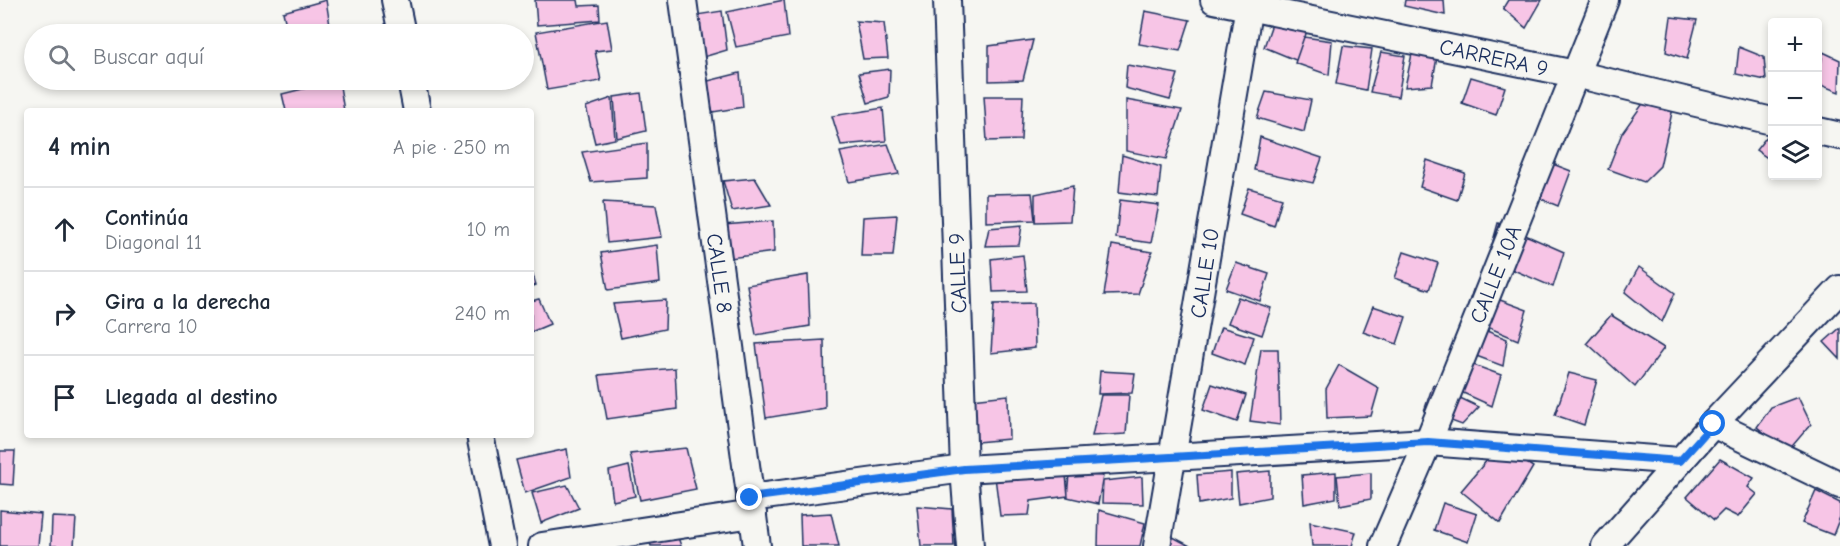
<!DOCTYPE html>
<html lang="es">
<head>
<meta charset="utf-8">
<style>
	body { margin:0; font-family:"Comic Neue",sans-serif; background:#f6f6f7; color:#1f2937 }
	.controls { position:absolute; right:18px; top:18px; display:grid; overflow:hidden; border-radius:6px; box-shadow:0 3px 9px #0003 }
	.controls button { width:54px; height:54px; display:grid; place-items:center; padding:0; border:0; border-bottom:2px solid #e0e1e3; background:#fff; color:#1f2937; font:30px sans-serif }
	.stop { position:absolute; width:18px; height:18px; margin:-14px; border:4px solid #1a73e8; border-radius:50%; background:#fff }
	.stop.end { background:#1a73e8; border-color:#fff; box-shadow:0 2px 6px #0008 }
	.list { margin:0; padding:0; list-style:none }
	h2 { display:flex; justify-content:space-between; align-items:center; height:78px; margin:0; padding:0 24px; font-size:26px }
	h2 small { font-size:20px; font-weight:400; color:#747a83 }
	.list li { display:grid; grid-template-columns:39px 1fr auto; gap:18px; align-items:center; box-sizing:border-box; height:84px; padding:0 24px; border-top:2px solid #e0e1e3 }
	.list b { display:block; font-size:22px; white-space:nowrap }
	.list p { margin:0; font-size:20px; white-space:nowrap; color:#747a83 }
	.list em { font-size:20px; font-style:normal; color:#747a83 }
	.icon { flex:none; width:33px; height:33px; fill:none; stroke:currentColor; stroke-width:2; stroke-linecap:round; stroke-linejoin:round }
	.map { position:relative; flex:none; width:1840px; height:546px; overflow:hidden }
	.search { position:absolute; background:#fff; box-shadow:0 3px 9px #0003; left:24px; top:24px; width:510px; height:66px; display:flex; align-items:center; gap:15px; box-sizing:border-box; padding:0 21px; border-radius:33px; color:#747a83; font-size:22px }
	.panel { position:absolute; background:#fff; box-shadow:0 3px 9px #0003; left:24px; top:108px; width:510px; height:330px; border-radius:6px }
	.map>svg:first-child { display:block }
	.building { fill:#f7c5e6; stroke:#1b2f5e; stroke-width:1.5 }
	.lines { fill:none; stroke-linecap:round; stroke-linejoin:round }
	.minor-casing { stroke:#1b2f5e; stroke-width:30 }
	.minor { stroke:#f6f6f2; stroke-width:26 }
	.route { stroke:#1a73e8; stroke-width:8 }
	.labels { text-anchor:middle; stroke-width:4.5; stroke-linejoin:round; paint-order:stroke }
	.street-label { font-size:22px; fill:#1b2f5e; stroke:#f6f6f2 }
</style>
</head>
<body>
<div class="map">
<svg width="1840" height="546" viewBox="0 0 1840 546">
	<rect width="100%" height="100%" fill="#f6f6f2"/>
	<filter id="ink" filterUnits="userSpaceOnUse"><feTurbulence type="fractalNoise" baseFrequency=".0167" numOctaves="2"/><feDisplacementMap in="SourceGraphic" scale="12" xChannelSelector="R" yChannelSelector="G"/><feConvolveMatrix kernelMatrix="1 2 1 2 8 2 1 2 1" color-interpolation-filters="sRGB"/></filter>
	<g filter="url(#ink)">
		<g class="building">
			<polygon points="326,0 331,32 288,34 283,12"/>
			<polygon points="535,0 578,0 579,6 599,5 600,20 537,25"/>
			<polygon points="784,0 788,37 736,47 727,12"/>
			<polygon points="1405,0 1444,0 1445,15 1404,6"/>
			<polygon points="1508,0 1542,0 1526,28 1503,8"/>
			<polygon points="722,11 727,50 700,58 690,16"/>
			<polygon points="1145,11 1190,20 1180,51 1139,44"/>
			<polygon points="1671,17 1697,20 1687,59 1666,52"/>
			<polygon points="1274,18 1307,30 1298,61 1264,47"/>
			<polygon points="607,20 612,49 595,51 601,81 547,90 536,32"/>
			<polygon points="856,21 884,23 888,58 863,59"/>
			<polygon points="1304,37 1332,41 1329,75 1295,63"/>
			<polygon points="1033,40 1023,80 989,81 989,46"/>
			<polygon points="1343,46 1372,49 1366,90 1336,84"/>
			<polygon points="1739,47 1764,57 1766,80 1736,74"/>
			<polygon points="1413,49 1438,52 1432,85 1405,87"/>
			<polygon points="1381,52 1405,56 1398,97 1370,92"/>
			<polygon points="1823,52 1840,60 1839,92 1818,84"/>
			<polygon points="1127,65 1178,74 1170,100 1125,88"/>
			<polygon points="890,69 889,97 868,103 859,73"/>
			<polygon points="740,73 743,107 713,112 704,82"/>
			<polygon points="1471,77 1505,87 1496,115 1462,103"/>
			<polygon points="339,80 344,111 286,111 282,94"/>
			<polygon points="1266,92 1311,100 1304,132 1257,118"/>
			<polygon points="641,93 646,131 617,138 614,97"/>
			<polygon points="984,96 1023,96 1021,140 987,141"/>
			<polygon points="612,98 615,139 595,143 586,107"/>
			<polygon points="1126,100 1182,110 1166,159 1126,151"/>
			<polygon points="1644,102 1673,108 1660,166 1644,182 1608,169 1622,133"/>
			<polygon points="883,108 886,141 841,145 832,116"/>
			<polygon points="1772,130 1772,161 1756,150"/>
			<polygon points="1260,137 1322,158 1313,183 1254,170"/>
			<polygon points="647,143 647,178 591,182 582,152"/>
			<polygon points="888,144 899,174 849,182 840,152"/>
			<polygon points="1122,155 1161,167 1158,197 1119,192"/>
			<polygon points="1532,156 1571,171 1558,206 1522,191"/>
			<polygon points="1427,160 1465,173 1457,200 1420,187"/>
			<polygon points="755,178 771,205 732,211 723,181"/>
			<polygon points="1073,186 1070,221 1035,222 1035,194"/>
			<polygon points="1249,188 1282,198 1274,226 1240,214"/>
			<polygon points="1032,193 1035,220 986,222 986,194"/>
			<polygon points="1120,200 1159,205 1151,243 1116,238"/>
			<polygon points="603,202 656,205 662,237 607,243"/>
			<polygon points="897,215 893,256 861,256 863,217"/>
			<polygon points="773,221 774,252 730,258 723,225"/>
			<polygon points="1498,223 1564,252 1553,287 1488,259"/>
			<polygon points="1022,225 1019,245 985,246 989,228"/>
			<polygon points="657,245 660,283 608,290 601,253"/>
			<polygon points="1112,245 1152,252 1138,294 1104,295"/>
			<polygon points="1404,252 1438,263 1429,290 1395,278"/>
			<polygon points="1023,255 1027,291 993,292 991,259"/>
			<polygon points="1236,263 1269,274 1260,301 1226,289"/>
			<polygon points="1639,267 1675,293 1662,322 1625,292"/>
			<polygon points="531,268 536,285 531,287"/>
			<polygon points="808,275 810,326 756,335 747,285"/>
			<polygon points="1473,290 1527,310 1518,340 1464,317"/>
			<polygon points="1238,297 1271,308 1262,335 1228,323"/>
			<polygon points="539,299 550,324 531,332 531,301"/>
			<polygon points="666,300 665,329 621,338 613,304"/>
			<polygon points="1034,303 1035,348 991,353 994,304"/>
			<polygon points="1373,306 1406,317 1397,344 1363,332"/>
			<polygon points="1611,315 1664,348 1635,387 1587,343"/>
			<polygon points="1464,322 1507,339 1503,366 1455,348"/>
			<polygon points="1221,327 1254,337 1245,365 1212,353"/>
			<polygon points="1840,328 1840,359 1824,342"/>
			<polygon points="824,340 825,408 766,418 756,344"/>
			<polygon points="1261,349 1278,349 1280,425 1250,421"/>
			<polygon points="1449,356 1501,375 1492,406 1439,382"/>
			<polygon points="1339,365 1379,388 1371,416 1327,418 1326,389"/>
			<polygon points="675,368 677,409 607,419 599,375"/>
			<polygon points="1100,371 1135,373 1132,393 1098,394"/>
			<polygon points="1569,373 1597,380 1584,425 1555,415"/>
			<polygon points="1212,384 1246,395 1237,422 1203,410"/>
			<polygon points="1433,385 1479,407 1462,425 1424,411"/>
			<polygon points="1008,395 1009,439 966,443 963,400"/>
			<polygon points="1101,395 1129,395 1126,434 1092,436"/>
			<polygon points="1798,397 1811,424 1788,451 1757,427 1771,407"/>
			<polygon points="1499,446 1533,467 1500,523 1461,491"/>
			<polygon points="686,448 696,489 640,500 630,454"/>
			<polygon points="567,449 571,477 525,493 516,460"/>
			<polygon points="0,451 15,451 13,485 0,484"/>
			<polygon points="1720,459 1754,478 1748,487 1757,494 1738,517 1724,510 1714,520 1687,497"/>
			<polygon points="629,466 635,496 613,501 609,471"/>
			<polygon points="1270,471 1270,497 1239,503 1236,474"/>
			<polygon points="1231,472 1231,498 1199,504 1197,475"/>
			<polygon points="1336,472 1336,498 1304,504 1302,475"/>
			<polygon points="1371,473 1371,499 1340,505 1337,476"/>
			<polygon points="1069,474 1103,476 1098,504 1067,497"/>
			<polygon points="1066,475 1068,496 1031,501 1029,515 1000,516 995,477"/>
			<polygon points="1142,477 1143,504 1102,503 1103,481"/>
			<polygon points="567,485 579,508 541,523 532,493"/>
			<polygon points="1816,491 1840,503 1840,517 1833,535 1802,523"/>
			<polygon points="1443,503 1477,514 1468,542 1434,530"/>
			<polygon points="917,506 952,509 954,546 921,546"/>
			<polygon points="0,510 41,514 38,546 0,546"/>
			<polygon points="1099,510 1145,523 1140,546 1098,546"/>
			<polygon points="831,513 839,546 801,546 800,515"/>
			<polygon points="52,517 76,518 74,546 51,546"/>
			<polygon points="1310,522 1356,532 1352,546 1312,546"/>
			<polygon points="674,526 681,546 651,546 647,532"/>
			<polygon points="1173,537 1190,546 1170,546"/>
		</g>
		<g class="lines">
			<g class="minor-casing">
				<g id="minor">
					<polyline points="395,0 402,34"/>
					<polyline points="683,0 757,546"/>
					<polyline points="947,0 964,469 970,546"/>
					<polyline points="1214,0 1575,74 1772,121"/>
					<polyline points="411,80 417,111"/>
					<polyline points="1818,131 1840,136"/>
					<polyline points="1713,424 1840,485"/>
					<polyline points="480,435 502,546"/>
					<polyline points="750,498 964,469 1428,442 1680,461"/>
					<polyline points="542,546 753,514"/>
					<polyline points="1157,546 1250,0"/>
					<polyline points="1383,546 1428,442 1605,0"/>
					<polyline points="1605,546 1713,424 1840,289"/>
				</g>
			</g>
			<use href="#minor" class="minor"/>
		</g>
	</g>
	<g class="lines" filter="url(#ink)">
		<polyline class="route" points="750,498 964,469 1428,442 1680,461 1713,424"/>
	</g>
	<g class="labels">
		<g class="street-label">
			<text transform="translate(1494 57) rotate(12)" y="8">CARRERA 9</text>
			<text transform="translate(720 273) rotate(82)" y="8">CALLE 8</text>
			<text transform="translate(957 273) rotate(-92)" y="8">CALLE 9</text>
			<text transform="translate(1204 273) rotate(-81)" y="8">CALLE 10</text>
			<text transform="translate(1495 274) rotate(-68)" y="8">CALLE 10A</text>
		</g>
	</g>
</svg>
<div class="controls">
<button>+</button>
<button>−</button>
<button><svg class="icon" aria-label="layers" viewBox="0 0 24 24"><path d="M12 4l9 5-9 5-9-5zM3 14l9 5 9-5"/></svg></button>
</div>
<div class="stop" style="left:1713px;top:424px"></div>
<div class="stop end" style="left:750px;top:498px"></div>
<div class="search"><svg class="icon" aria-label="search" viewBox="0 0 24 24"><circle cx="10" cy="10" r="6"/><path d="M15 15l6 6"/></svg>Buscar aquí</div>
<section class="panel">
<h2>4 min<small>A pie · 250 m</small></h2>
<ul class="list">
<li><svg class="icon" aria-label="ahead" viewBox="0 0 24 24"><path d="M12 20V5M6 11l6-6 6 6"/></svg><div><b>Continúa</b><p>Diagonal 11</p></div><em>10 m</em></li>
<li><svg class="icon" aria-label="right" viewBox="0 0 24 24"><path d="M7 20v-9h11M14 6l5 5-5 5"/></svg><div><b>Gira a la derecha</b><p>Carrera 10</p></div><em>240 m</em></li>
<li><svg class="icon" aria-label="arrive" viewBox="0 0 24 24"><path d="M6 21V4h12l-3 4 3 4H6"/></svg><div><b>Llegada al destino</b></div></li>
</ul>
</section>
</div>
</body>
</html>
